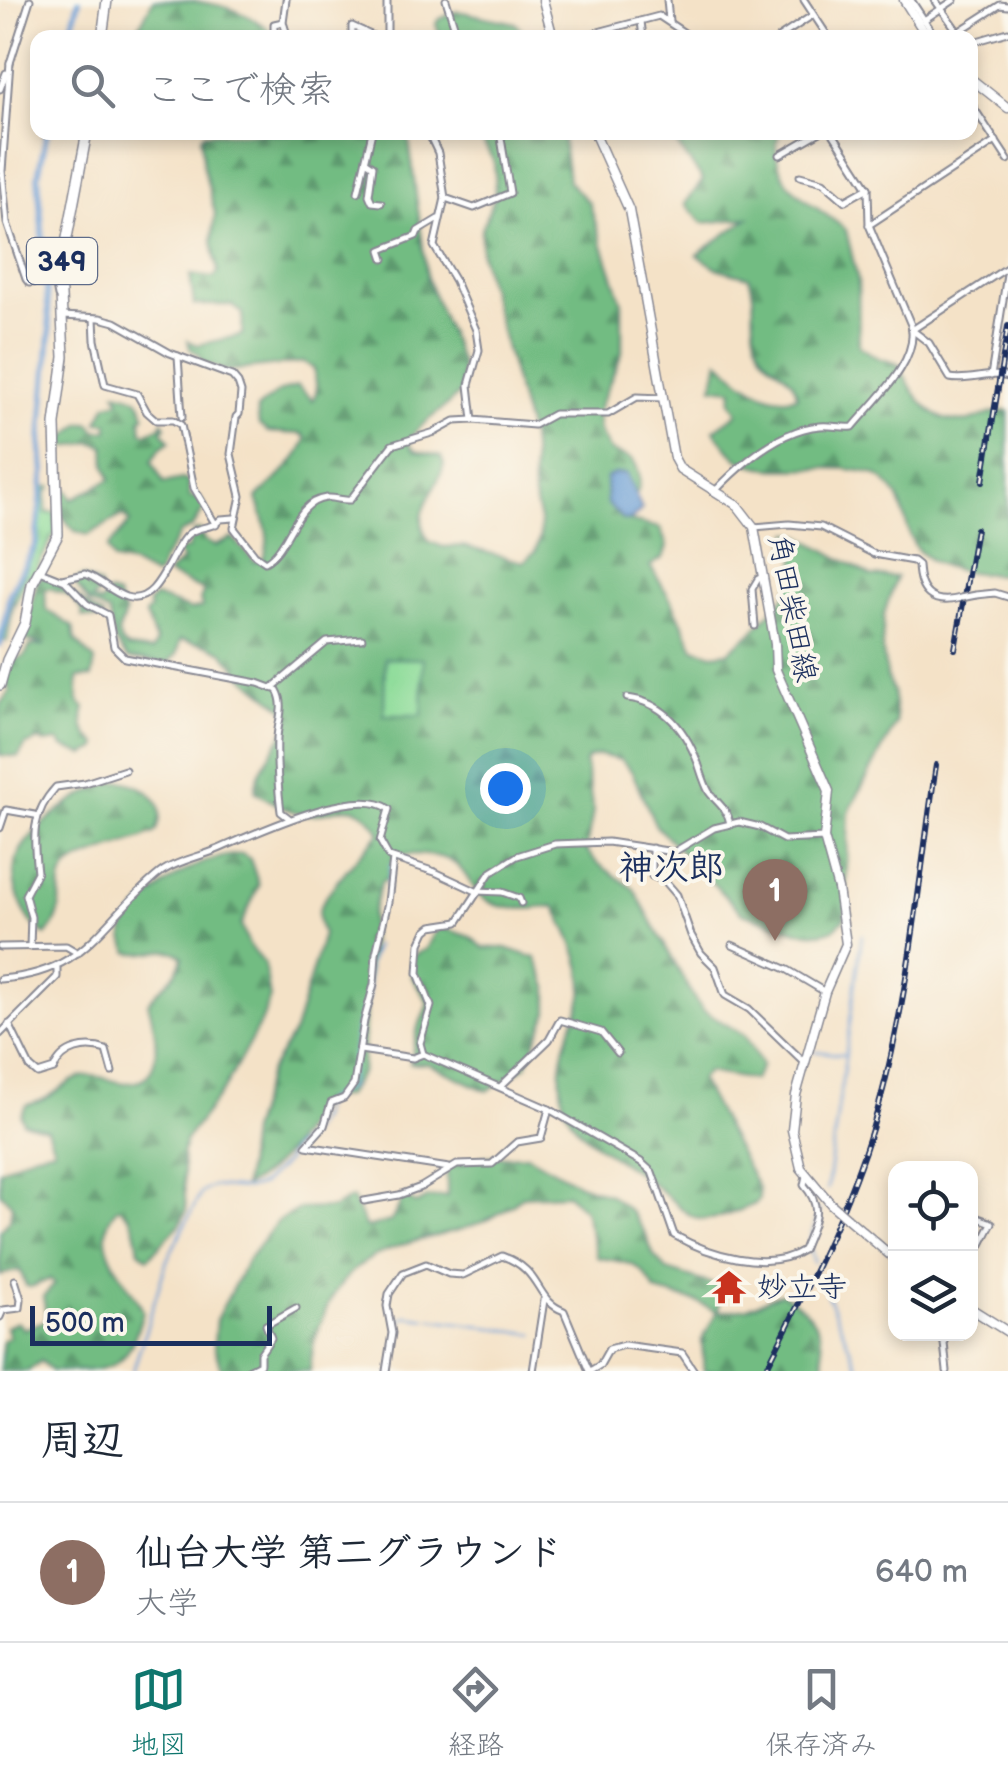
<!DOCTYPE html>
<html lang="ja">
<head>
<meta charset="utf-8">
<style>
	body { margin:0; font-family:"Balsamiq Sans","Klee One",sans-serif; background:#f2f2f3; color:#1f2937 }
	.controls { position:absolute; right:30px; bottom:30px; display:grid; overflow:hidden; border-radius:20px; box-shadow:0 5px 15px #0003 }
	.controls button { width:90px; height:90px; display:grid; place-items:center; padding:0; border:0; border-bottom:2px solid #e0e1e3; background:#fff; color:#1f2937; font:50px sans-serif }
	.scale { position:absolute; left:30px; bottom:25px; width:242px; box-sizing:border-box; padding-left:10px; border:5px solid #1b2f5e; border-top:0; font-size:28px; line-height:35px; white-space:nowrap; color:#1b2f5e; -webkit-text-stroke:8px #fbf7ec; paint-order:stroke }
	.you { position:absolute; left:505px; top:788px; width:35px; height:35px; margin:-25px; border:8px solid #fff; border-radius:50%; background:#1a73e8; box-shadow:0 0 0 15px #1a73e833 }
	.badge { display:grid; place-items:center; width:65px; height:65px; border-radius:50%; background:#0f766e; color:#fff; font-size:32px; font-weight:700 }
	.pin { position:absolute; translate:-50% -82px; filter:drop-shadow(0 2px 5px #0008) }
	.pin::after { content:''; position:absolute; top:52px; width:35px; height:30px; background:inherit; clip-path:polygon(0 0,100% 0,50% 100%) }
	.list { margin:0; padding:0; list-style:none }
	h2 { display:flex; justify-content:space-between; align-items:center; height:130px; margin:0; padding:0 40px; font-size:42px }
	h2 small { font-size:32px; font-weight:400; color:#747a83 }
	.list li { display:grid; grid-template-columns:65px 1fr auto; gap:30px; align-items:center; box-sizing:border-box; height:140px; padding:0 40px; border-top:2px solid #e0e1e3 }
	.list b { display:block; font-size:38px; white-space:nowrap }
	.list p { margin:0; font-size:32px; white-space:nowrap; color:#747a83 }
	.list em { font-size:32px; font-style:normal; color:#747a83 }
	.icon { flex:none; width:55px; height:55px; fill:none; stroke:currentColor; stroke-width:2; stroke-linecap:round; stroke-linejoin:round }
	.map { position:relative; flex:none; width:1008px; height:1371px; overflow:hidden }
	.search { position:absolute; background:#fff; box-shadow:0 5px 15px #0003; left:30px; right:30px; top:30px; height:110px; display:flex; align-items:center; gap:25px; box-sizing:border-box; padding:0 35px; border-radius:20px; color:#747a83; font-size:38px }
	.sheet { height:270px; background:#fff }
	nav { display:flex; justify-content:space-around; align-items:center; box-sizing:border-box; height:140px; border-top:2px solid #e0e1e3; background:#fff; font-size:28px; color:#747a83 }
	nav a { display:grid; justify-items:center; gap:5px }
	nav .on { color:#0f766e }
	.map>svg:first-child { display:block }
	.grass { fill:url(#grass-tufts); stroke:#54867c; stroke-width:2.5 }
	.forest { fill:url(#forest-firs); stroke:#467670; stroke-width:2.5 }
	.park { fill:#8edc9a; stroke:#54867c; stroke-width:2.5 }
	.water { fill:#699dd5; stroke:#42669a; stroke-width:2.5 }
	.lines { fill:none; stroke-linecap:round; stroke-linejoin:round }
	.stream { stroke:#699dd5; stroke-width:2.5 }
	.river { stroke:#699dd5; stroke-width:6 }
	.minor-casing { stroke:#888892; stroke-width:9 }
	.major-casing { stroke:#888892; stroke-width:11 }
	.highway-casing { stroke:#888892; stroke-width:12 }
	.minor { stroke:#fff; stroke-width:5 }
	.major { stroke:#fff; stroke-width:8 }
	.highway { stroke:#fff; stroke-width:9 }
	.rail-casing { stroke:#1b2f5e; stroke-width:6 }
	.rail { stroke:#fbf7ec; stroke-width:2.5; stroke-dasharray:8; stroke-linecap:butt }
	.minor-bridge-casing { stroke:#888892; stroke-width:9; stroke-linecap:butt }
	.major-bridge-casing { stroke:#888892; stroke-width:11; stroke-linecap:butt }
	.minor-bridge { stroke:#fff; stroke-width:5 }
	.major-bridge { stroke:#fff; stroke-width:8 }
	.labels { text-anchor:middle; stroke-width:8; stroke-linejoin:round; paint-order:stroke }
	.shield { fill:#fbf7ec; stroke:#5e6b89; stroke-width:2.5 }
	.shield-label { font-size:28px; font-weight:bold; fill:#1b2f5e }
	.street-label { font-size:30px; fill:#1b2f5e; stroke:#fbf7ec }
	.poi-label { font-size:30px; fill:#1b2f5e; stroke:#fbf7ec; text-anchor:start }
	.quarter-label { font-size:35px; font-weight:bold; fill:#1b2f5e; stroke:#fbf7ec }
</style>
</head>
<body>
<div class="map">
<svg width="1008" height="1371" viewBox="0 0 1008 1371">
	<defs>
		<pattern id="grass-tufts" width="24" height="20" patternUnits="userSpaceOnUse" patternTransform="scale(2.5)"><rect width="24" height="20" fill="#8edc9a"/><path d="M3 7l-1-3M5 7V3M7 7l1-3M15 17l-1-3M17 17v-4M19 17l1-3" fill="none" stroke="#7abd87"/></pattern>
		<pattern id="forest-firs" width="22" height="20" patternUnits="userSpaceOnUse" patternTransform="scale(2.5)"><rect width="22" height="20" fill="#72bc82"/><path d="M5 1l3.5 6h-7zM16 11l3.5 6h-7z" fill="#5d996e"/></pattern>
	</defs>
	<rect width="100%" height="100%" fill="#fbf7ec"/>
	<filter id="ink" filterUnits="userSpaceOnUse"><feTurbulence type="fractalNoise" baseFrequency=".01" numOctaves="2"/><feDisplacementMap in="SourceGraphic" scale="20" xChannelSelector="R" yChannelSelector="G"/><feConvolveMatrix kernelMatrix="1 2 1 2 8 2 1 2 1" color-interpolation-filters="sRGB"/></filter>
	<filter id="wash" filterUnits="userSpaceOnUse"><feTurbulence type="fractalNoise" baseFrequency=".0048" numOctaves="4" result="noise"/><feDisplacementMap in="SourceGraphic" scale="40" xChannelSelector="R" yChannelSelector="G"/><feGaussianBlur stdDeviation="2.25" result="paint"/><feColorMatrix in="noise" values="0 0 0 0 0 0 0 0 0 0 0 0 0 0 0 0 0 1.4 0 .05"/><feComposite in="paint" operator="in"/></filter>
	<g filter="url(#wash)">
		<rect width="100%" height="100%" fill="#f4e2c7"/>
		<polygon class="grass" points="44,487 51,487 46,493 46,513 55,512 56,531 33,575 27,577 13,607 7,641 3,641 15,591 36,550"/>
		<g class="forest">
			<path d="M153,0C200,0 240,2 277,37L133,38Z"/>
			<polygon points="457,11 515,23 528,37 441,37 436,24 438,20"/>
			<path d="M205,133H408L427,278L461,364V391C448,409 412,426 409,444L415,451L441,456L444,464C438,491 408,514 430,542L443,547L462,546L523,562L535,552L540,536V520L533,494L532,445L481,257V231L495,195V173L494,162L478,133H562L568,181L589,203L622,303V353L597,412L599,431L610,451L632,459C649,482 635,498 621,519L660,528L667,546L663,558L650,566L673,603L694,648L713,654L728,652L750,634L785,596L793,579L797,553L787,544L790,533L799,535L871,576L896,577L884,614L882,647L887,678L893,692L896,723L849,812L845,918L834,929L822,933L797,931L742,913L656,826L632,772L621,760L599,755L588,758L585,763L593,811L586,850L596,862L634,889L695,1000L704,1011L745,1036L762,1065L754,1080L707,1072L700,1080L758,1188L759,1199L755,1204C688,1232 699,1220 649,1181C624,1161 588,1145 571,1119C556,1096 559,1061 568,1036C574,1019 583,1005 583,985C582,957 567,930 555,906C533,909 498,913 480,895C469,884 464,867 449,860C432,853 412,854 394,855L388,878L381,882L372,913L362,1071L346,1096L321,1101C300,1135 281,1168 244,1187L250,1132L269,1072L294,1032L323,934C320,927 317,918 319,910C325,891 365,849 380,833C353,786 332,821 300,813C284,810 268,800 255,791C259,761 279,749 290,720L285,709L243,676L223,652L208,645L180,640L176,655L167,664L128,659L114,641L109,613L89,603L74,582L82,577L99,585L101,590L92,600L101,604L108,593L117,596L125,614L118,633L121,643L127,648L152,651L156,642L145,614L150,610L148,603L155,597L191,610L202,607L200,600L204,591L167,574L183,560L176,551L188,549L194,532L200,530L204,540L215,546L233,538L255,562L263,559C273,539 263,518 257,498C273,482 301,460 306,438L302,434L268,432L259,425L257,409L278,392L297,386L313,400L317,390L314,369L304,362L227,371L202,362L199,354L190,349L188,341L198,345L242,335L243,313L230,305H194L190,275L214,278L218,272L212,242L215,213L203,165L201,137Z"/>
			<path d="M669,133H779C764,184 815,203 846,230L858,281L859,346L878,358L898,364C914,394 930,426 969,421C983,418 993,410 1008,411V579L1002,575C975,573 943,572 921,553C901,536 911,495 876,475C870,472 860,471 854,470C821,463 766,477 739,459C729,452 721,439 714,430L738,413L731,401L733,389L713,387L719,360C737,379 770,406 797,396C795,371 768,369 759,348C749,325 758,301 749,277L719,269L697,255L748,218L703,223L685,204L703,180Z"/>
			<path d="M116,392C134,396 140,395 145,415L141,419L142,432L146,433L161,426L163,421L166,427L162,430L170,441L161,447L152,461L164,483L182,479L188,481L190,497L199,498L205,507L193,527L180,533L162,561L158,574L154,576L133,565L114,561L107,549L130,522L123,515L88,535L75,531L62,516L61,490L68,491L72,499L111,479L106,466L105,446L91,442L68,447L61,441L81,423H90L97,431L108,430V423L98,422L107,404L120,401Z"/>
			<path d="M42,577C68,584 80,605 104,617L97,619L82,617L83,611L68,595L50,588L45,590L46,610L73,627L75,640L95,661L92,677L78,678V701L85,708C80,725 84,734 98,745L97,749L84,755L63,747L59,741L44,743L40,740L26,745L18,757L0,755V704L10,691L4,679L11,660C24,658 25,658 30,646L45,645L23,639L38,579Z"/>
			<path d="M122,781C149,787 169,802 156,832C136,843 77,856 67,869C52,887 71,910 46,935C25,922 7,883 17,858C29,827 89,784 122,781Z"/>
			<path d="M242,854L250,859L259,885L241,925L249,945L264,963L270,998L263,1018L224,1089L185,1140L182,1155L186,1211L180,1224L148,1258L139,1251C136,1233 135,1217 118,1207C84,1242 130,1281 143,1311C126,1371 117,1371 51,1371L41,1361L28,1371H0L3,1340L9,1337L6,1327L17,1322L24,1329L47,1320L43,1297L55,1284L50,1279L31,1287L26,1286L20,1270L0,1275V1231L10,1219L12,1205L0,1192V1170L32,1154L54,1149L47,1129L23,1122L21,1115L26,1105C55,1100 63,1082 81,1077C100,1073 111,1083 128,1083C168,1082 155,1026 148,1003C159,986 178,978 183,957C169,943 147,958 129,952C127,946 124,942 124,936C123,925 132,917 139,909C167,879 199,857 242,854Z"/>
			<polygon points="443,928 471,937 484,948 506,948 536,958 548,987 548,1012 526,1066 487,1091 429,1064 410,1063 418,1027 429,1004 412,977 412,956 426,949 436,930"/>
			<path d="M527,1155L579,1184L610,1195L630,1211L645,1233L654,1256L667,1270L715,1285L721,1294L718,1312L748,1308L781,1293C802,1305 820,1320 822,1346C823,1356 822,1362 827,1371H704L702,1340L717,1312L697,1302L655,1291C639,1259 629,1264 597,1257L584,1210L567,1194L522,1196C464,1254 369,1220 328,1305C318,1326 311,1348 310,1371H222L214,1346L216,1320L247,1261L278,1221L299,1209L333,1208L352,1198L366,1228L391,1221L404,1197L416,1204L428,1198L447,1196V1167L483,1157Z"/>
		</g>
		<polygon class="park" points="385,658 423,659 422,715 384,715"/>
		<polygon class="water" points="614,474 626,474 642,509 632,519 624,520 607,504 606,478"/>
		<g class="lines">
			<g class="stream">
				<polyline points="387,890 391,864"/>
				<polyline points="815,1051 844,1055"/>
				<polyline points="827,1189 862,935"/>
				<polyline points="814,1262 809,1243 820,1210"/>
				<polyline points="819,1276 860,1371"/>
				<polyline points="431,1319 483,1326"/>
				<polyline points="486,1327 535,1334"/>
				<polyline points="133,1371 167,1260 201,1193 212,1186 247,1189 261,1185 286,1161 290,1150 307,1137 320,1118 324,1101 349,1087 357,1028 368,996 368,966 375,946"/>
				<polyline points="393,1371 400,1320 407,1316 427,1319"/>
			</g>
			<g class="river">
				<polyline points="69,38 79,0"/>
				<polyline points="0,645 10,593 36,544 44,471 41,441 50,333 38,176 47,132"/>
			</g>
		</g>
	</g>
	<g filter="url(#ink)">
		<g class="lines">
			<g class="minor-casing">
				<g id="minor">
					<polyline points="286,0 283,22 288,38"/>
					<polyline points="387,0 387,38"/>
					<polyline points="446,0 458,38"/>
					<polyline points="667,0 669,21"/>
					<polyline points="804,0 829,38"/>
					<polyline points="911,0 936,38"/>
					<polyline points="935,0 958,32 1000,5 1008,6"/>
					<polyline points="924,20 954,0"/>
					<polyline points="641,21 643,38"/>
					<polyline points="274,33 274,24 283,22"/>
					<polyline points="352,33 352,26 363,31"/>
					<polyline points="358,38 362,31 378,38"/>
					<polyline points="575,38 659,16 692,38"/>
					<polyline points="778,38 813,15"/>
					<polyline points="970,43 1008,32"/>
					<polyline points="10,62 2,171 7,223 26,279 29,283 55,281 58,296"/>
					<polyline points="10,63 30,0"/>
					<polyline points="0,89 6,73"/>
					<polyline points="970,102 1008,160"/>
					<polyline points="428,132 438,153 445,198 434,246 455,281 476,330 479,350 469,385 473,420 534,425 554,414 608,414 637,397 662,398"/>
					<polyline points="780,155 820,132"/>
					<polyline points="367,162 373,166 369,195 372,202 381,203"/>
					<polyline points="800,176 823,182 845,201 868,188"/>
					<polyline points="358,192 372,132"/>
					<polyline points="445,198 474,208 510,193 500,132"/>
					<polyline points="869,225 996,141"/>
					<polyline points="384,259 381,250 416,236 418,231 438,219"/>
					<path d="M62,316L100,318L115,322L170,353L232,376L238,383L241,392L239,414L236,417L231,454L241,496L234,528L255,555L265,562C290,549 293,502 326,498C334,497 342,501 350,500L392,445L435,432L455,421L473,420"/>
					<polyline points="94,318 95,340 105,385 137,394 147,412 156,420 173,420 181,425 194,488 216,525"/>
					<path d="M912,330L929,343L950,378C969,382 991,371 1008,377"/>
					<polyline points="912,330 1008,267"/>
					<polyline points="178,356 182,417"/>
					<polyline points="991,376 1008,268"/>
					<path d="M716,490C742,463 781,429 820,426C831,425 842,428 853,427C874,401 920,361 911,325L869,225L868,188L832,132"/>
					<path d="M754,527L789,524L821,527L874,554L913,561L918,565C919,592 931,606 961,598"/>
					<path d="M40,571L65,581L87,604L108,615L114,647L125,658L258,683L277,690C286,706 278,720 277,738C276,763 278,787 281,812L289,818"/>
					<path d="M62,579L85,574C100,579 111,592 126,597C159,607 169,552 187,535C197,525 212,530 221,519L234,518"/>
					<polyline points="976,595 995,593 1008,597"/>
					<polyline points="755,626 752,589 758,579 763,577"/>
					<polyline points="272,688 327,642 362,639"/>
					<path d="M627,698C664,702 685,729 698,763C701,772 704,783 709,792C717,803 728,809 730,824"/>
					<polyline points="0,828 6,810 35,815"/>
					<polyline points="652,848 652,876 665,881 677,895 691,935 701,953 715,967 725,995 749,1009 805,1063"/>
					<polyline points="393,859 388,902 376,953 374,984 364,1021 354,1084 344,1098 331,1103 324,1126 306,1146 449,1168"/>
					<polyline points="732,945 788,970 825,992"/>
					<polyline points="0,947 66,946 78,953"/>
					<path d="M30,947L31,917L25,895L37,872C33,838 31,814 56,787L85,783L125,770"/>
					<path d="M0,979C88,973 99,922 160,873C174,862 199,857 216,850C250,836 357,784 389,809L380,841L389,857L435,872L476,891L502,892L519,898L521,903"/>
					<path d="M9,1024L30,1067L38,1074L54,1069C62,1048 87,1043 106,1050L112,1072"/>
					<polyline points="0,1034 57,977 57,968"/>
					<path d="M360,1050L413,1058L423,1054L549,1109L641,1162L652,1172L674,1235C707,1254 768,1273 803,1250C813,1224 825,1209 804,1185L806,1176"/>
					<polyline points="423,1054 420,1043 431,1006 418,973 420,944 426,931 432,926 458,922 490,873 517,856 555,844 608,842 674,852 714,828 739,822 760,827 784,840 824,838"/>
					<polyline points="501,1086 549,1040 560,1020 601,1032 618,1053"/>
					<polyline points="364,1201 399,1195 421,1187 457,1165 492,1164 517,1142 541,1138 549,1109"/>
					<polyline points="970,1215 992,1223 970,1266"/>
					<polyline points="0,1317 3,1310 20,1308 21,1299 15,1280"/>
					<polyline points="943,1334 947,1371"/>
					<polyline points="246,1371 260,1364 260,1354 271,1338 266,1325 296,1308"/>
					<path d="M386,1371L392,1333L387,1306L389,1294L403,1273L426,1264L449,1274L463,1275L502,1256C543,1270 534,1300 564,1311L589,1371"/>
					<polyline points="533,1371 544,1300"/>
					<polyline points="590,1371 600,1365 609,1349 624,1345 682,1353 694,1371"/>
				</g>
			</g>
			<g class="major-casing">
				<g id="major">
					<polyline points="543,0 553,38"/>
					<polyline points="904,0 928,38"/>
					<polyline points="970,78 1008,108"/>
					<polyline points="594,132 629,210 674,458 680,469 737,505 754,527 775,644 776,670 829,791 824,838 838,889 846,944 825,992 796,1095 792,1130 801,1168 831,1204"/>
					<polyline points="847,1218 896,1260"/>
					<polyline points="970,1308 1008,1332"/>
				</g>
			</g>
			<g class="highway-casing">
				<g id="highway">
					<polyline points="102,38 107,0"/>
					<polyline points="0,685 7,660 25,623 32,584 58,535 55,424 64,357 60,275 87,132"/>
				</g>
			</g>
			<use href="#minor" class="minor"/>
			<use href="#major" class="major"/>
			<use href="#highway" class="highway"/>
			<g class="rail-casing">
				<g id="rail">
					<polyline points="983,481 1008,326"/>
					<polyline points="955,649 976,529"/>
					<path d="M765,1371C805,1291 847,1212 873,1126C908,1009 918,885 936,765"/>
				</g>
			</g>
			<use href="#rail" class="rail"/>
			<g class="minor-bridge-casing">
				<polyline id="minor-bridge" points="961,598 976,595"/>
			</g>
			<g class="major-bridge-casing">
				<polyline id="major-bridge" points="831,1204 847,1218"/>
			</g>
			<use href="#minor-bridge" class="minor-bridge"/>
			<use href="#major-bridge" class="major-bridge"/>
		</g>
	</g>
	<defs>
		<g id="temple-bare" transform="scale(2.7)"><path d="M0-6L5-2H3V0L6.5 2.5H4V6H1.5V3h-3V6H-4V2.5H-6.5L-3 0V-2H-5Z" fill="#c8321e" stroke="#fbf7ec" stroke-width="2.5" paint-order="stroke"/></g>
	</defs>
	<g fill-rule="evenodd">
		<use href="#temple-bare" x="729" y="1287"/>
	</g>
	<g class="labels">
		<rect class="shield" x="27" y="238" width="70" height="46" rx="8"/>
		<g class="shield-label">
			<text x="62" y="271">349</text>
		</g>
		<g class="street-label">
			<text transform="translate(793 608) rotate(79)" y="10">角田柴田線</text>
		</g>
		<g class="poi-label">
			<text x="757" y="1297">妙立寺</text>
		</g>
		<g class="quarter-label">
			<text x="671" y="879">神次郎</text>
		</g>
	</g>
</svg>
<div class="controls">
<button><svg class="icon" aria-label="locate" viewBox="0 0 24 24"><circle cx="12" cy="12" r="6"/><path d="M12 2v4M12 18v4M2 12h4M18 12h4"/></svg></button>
<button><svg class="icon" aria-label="layers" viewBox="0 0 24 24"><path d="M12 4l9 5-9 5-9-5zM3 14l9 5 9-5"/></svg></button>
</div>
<div class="scale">500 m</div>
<div class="you"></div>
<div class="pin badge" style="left:775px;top:941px;background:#8d6e63">1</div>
<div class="search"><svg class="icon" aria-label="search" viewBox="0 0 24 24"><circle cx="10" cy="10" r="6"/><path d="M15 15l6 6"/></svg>ここで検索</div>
</div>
<section class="sheet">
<h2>周辺<small></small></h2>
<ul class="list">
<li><span class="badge" style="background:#8d6e63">1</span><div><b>仙台大学 第二グラウンド</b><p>大学</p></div><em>640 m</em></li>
</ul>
</section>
<nav>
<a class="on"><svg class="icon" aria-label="map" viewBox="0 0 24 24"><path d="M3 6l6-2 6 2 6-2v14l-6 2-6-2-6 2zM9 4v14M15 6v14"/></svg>地図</a>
<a><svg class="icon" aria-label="directions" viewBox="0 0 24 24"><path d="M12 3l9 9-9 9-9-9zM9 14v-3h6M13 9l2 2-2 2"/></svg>経路</a>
<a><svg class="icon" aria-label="saved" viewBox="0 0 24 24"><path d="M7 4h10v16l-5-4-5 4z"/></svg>保存済み</a>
</nav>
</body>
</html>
